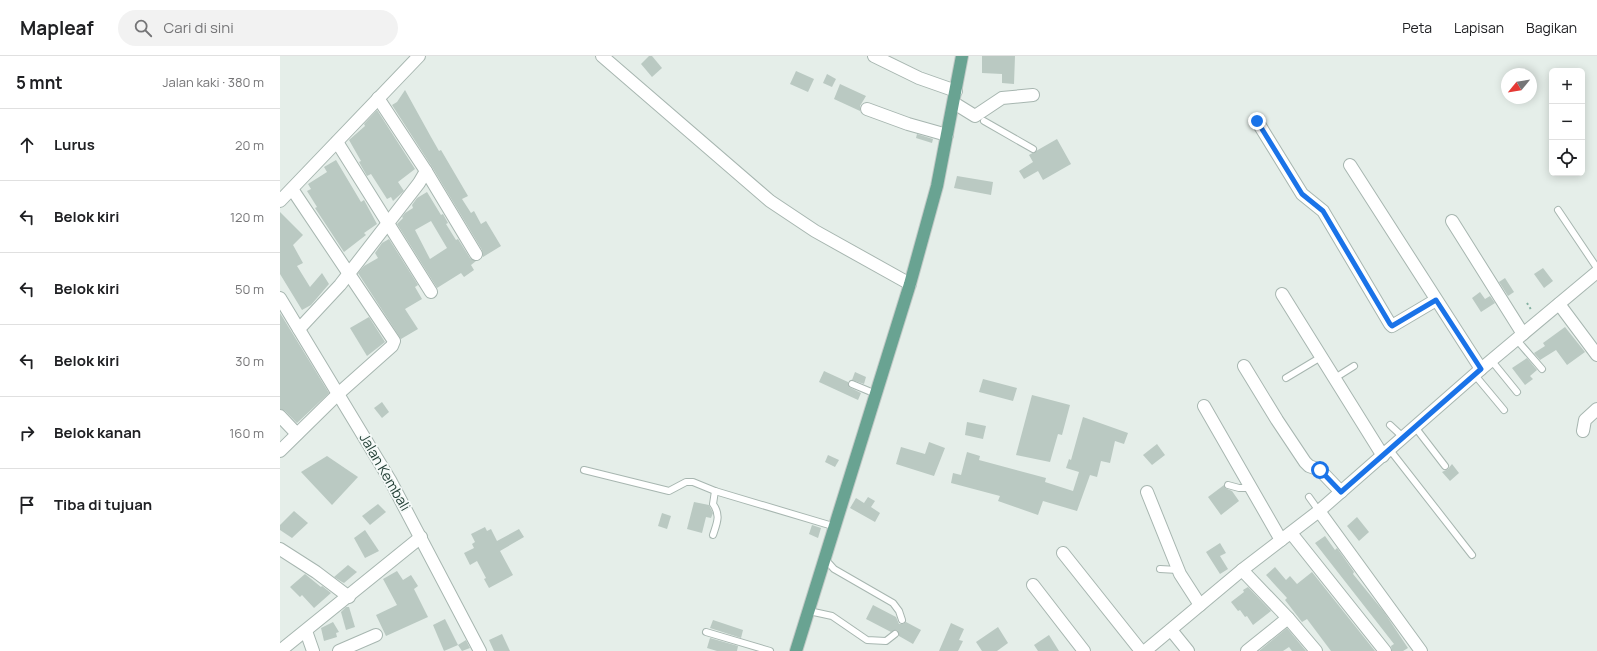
<!DOCTYPE html>
<html lang="id">
<head>
<meta charset="utf-8">
<style>
	body { margin:0; font-family:Manrope,sans-serif; background:#f2f2f2; color:#202124 }
	.controls { position:absolute; right:12px; top:12px; display:grid; overflow:hidden; border-radius:6px; box-shadow:0 2px 10px #0003 }
	.controls button { width:36px; height:36px; display:grid; place-items:center; padding:0; border:0; border-bottom:1px solid #e0e0e0; background:#fff; color:#202124; font:20px sans-serif }
	.compass { position:absolute; left:1221px; top:12px; width:36px; height:36px; border-radius:50%; background:#fff; box-shadow:0 2px 10px #0003; rotate:240deg }
	.stop { position:absolute; width:12px; height:12px; margin:-9px; border:3px solid #1a73e8; border-radius:50%; background:#fff }
	.stop.end { background:#1a73e8; border-color:#fff; box-shadow:0 1px 4px #0008 }
	.list { margin:0; padding:0; list-style:none }
	h2 { display:flex; justify-content:space-between; align-items:center; height:52px; margin:0; padding:0 16px; font-size:17px }
	h2 small { font-size:13px; font-weight:400; color:#757577 }
	.list li { display:grid; grid-template-columns:26px 1fr auto; gap:12px; align-items:center; box-sizing:border-box; height:72px; padding:0 16px; border-top:1px solid #e0e0e0 }
	.list b { display:block; font-size:15px; white-space:nowrap }
	.list em { font-size:13px; font-style:normal; color:#757577 }
	.icon { flex:none; width:22px; height:22px; fill:none; stroke:currentColor; stroke-width:2; stroke-linecap:round; stroke-linejoin:round }
	.map { position:relative; flex:none; width:1317px; height:595px; overflow:hidden }
	header { display:flex; align-items:center; gap:24px; box-sizing:border-box; height:56px; padding:0 20px; background:#fff; border-bottom:1px solid #e0e0e0 }
	header strong { font-size:19px }
	nav { display:flex; gap:22px; margin-inline-start:auto; font-size:14px }
	.search { width:280px; height:36px; background:#f2f2f2; display:flex; align-items:center; gap:10px; box-sizing:border-box; padding:0 14px; border-radius:22px; color:#757577; font-size:15px }
	main { display:flex }
	aside { flex:1; background:#fff }
	.map>svg:first-child { display:block }
	.building { fill:#bac9c2; fill-rule:evenodd }
	.lines { fill:none; stroke-linecap:round; stroke-linejoin:round }
	.service-casing { stroke:#a7b6b0; stroke-width:8 }
	.minor-casing { stroke:#a7b6b0; stroke-width:14 }
	.tertiary-casing { stroke:#a7b6b0; stroke-width:14 }
	.primary-casing { stroke:#c2cac7; stroke-width:14 }
	.path { stroke:#85b1a2; stroke-width:2; stroke-dasharray:2 3; stroke-linecap:butt }
	.service { stroke:#fff; stroke-width:6 }
	.minor { stroke:#fff; stroke-width:12 }
	.tertiary { stroke:#fff; stroke-width:12 }
	.primary { stroke:#69a392; stroke-width:12 }
	.route { stroke:#1a73e8; stroke-width:5 }
	.labels { text-anchor:middle; stroke-width:3.5; stroke-linejoin:round; paint-order:stroke }
	.street-label { font-size:14px; fill:#244037; stroke:#f5faf8 }
</style>
</head>
<body>
<header>
<strong>Mapleaf</strong>
<div class="search"><svg class="icon" aria-label="search" viewBox="0 0 24 24"><circle cx="10" cy="10" r="6"/><path d="M15 15l6 6"/></svg>Cari di sini</div>
<nav><a>Peta</a><a>Lapisan</a><a>Bagikan</a></nav>
</header>
<main>
<aside>
<h2>5 mnt<small>Jalan kaki · 380 m</small></h2>
<ul class="list">
<li><svg class="icon" aria-label="ahead" viewBox="0 0 24 24"><path d="M12 20V5M6 11l6-6 6 6"/></svg><div><b>Lurus</b></div><em>20 m</em></li>
<li><svg class="icon" aria-label="left" viewBox="0 0 24 24"><path d="M17 20v-9H6M10 6l-5 5 5 5"/></svg><div><b>Belok kiri</b></div><em>120 m</em></li>
<li><svg class="icon" aria-label="left" viewBox="0 0 24 24"><path d="M17 20v-9H6M10 6l-5 5 5 5"/></svg><div><b>Belok kiri</b></div><em>50 m</em></li>
<li><svg class="icon" aria-label="left" viewBox="0 0 24 24"><path d="M17 20v-9H6M10 6l-5 5 5 5"/></svg><div><b>Belok kiri</b></div><em>30 m</em></li>
<li><svg class="icon" aria-label="right" viewBox="0 0 24 24"><path d="M7 20v-9h11M14 6l5 5-5 5"/></svg><div><b>Belok kanan</b></div><em>160 m</em></li>
<li><svg class="icon" aria-label="arrive" viewBox="0 0 24 24"><path d="M6 21V4h12l-3 4 3 4H6"/></svg><div><b>Tiba di tujuan</b></div></li>
</ul>
</aside>
<div class="map">
<svg width="1317" height="595" viewBox="0 0 1317 595">
	<rect width="100%" height="100%" fill="#e5eee9"/>
	<g class="building">
		<polygon points="369,0 372,0 382,12 372,21 361,8"/>
		<polygon points="702,0 735,0 734,28 722,27 722,18 702,17"/>
		<polygon points="516,15 534,23 528,36 510,28"/>
		<polygon points="547,18 556,23 552,31 543,27"/>
		<polygon points="560,28 586,40 580,50 580,55 554,43"/>
		<polygon points="125,34 151,81 159,95 161,94 188,140 182,143 191,157 194,155 201,168 206,165 221,190 203,201 202,194 152,111 112,49 117,46"/>
		<polygon points="97,54 135,113 118,126 124,135 113,145 111,141 107,143 91,118 87,120 79,106 81,105 69,84 85,70 84,68"/>
		<polygon points="637,78 653,83 652,87 636,82"/>
		<polygon points="777,83 791,108 763,124 758,115 744,123 739,115 753,106 749,99"/>
		<polygon points="56,104 81,146 84,144 97,168 84,177 86,179 64,196 35,152 37,151 27,135 31,133 28,128 47,116 44,111"/>
		<polygon points="677,120 713,126 711,139 674,132"/>
		<path d="M147,136L161,159L163,158L168,167L166,168L176,184L178,183L190,202L196,205L191,209L194,214L184,221L181,217L157,232L117,168L123,162L122,161L125,157L133,152L132,149L137,142ZM151,165L167,192L150,203L135,174Z"/>
		<polygon points="0,156 23,179 13,189 23,207 17,210 30,231 42,217 49,228 31,249 22,254 0,218"/>
		<polygon points="109,183 138,229 135,231 142,243 125,253 138,273 121,283 78,217 84,210 98,202 95,197 102,187"/>
		<polygon points="1263,212 1273,225 1264,232 1254,218"/>
		<polygon points="1225,222 1234,236 1228,240 1219,226"/>
		<polygon points="1200,236 1205,243 1210,240 1215,247 1201,256 1192,242"/>
		<polygon points="0,257 49,337 17,367 5,355 0,353"/>
		<polygon points="89,261 105,286 87,300 70,272"/>
		<polygon points="1285,271 1305,296 1287,309 1276,294 1260,304 1254,297 1265,290 1263,287"/>
		<polygon points="1247,302 1257,314 1250,320 1253,323 1245,329 1232,312"/>
		<polygon points="544,315 568,326 569,331 581,337 578,344 539,326"/>
		<polygon points="575,316 586,321 584,328 572,324"/>
		<polygon points="703,323 737,332 733,345 699,336"/>
		<polygon points="752,339 790,349 782,379 778,378 770,406 736,399"/>
		<polygon points="102,346 109,356 102,362 94,352"/>
		<polygon points="803,361 848,377 844,388 835,385 830,407 821,405 817,421 810,419 797,455 763,445 758,459 718,445 720,440 671,427 673,417 681,419 687,396 700,400 699,404 766,422 765,426 793,435 799,416 786,412 789,403 791,404"/>
		<polygon points="687,366 706,370 703,383 685,379"/>
		<polygon points="649,386 665,392 654,420 616,408 621,391 645,398"/>
		<polygon points="877,388 885,399 872,409 863,399"/>
		<polygon points="548,399 559,404 555,411 545,406"/>
		<polygon points="47,400 78,421 52,449 21,416"/>
		<polygon points="1172,408 1179,417 1170,425 1162,416 1168,413"/>
		<polygon points="944,429 945,432 952,435 959,445 941,459 928,441"/>
		<polygon points="588,441 595,445 591,451 600,457 595,466 570,452 576,442 584,447"/>
		<polygon points="414,446 429,449 433,457 431,462 426,461 422,477 407,473"/>
		<polygon points="98,448 106,456 90,469 82,460"/>
		<polygon points="14,455 28,467 12,482 0,474 0,469"/>
		<polygon points="382,457 391,460 387,473 378,470"/>
		<polygon points="1077,461 1089,476 1079,485 1067,470"/>
		<polygon points="532,469 541,472 538,482 529,478"/>
		<polygon points="205,471 207,475 211,473 217,485 239,473 244,481 220,495 233,519 209,532 204,523 206,522 197,505 190,509 184,497 194,492 192,488 195,486 191,478"/>
		<polygon points="85,474 99,495 85,502 74,482"/>
		<polygon points="1045,480 1055,494 1057,492 1074,516 1073,518 1104,556 1128,592 1123,595 1112,595 1111,590 1114,588 1035,487"/>
		<polygon points="940,487 946,497 940,500 948,513 940,518 926,496"/>
		<polygon points="68,509 77,516 64,527 62,526 54,521"/>
		<polygon points="995,511 1006,524 1010,520 1017,528 1032,516 1095,595 1051,595 1027,563 1022,566 1005,544 1007,542 986,519"/>
		<polygon points="117,515 123,524 131,519 138,530 134,533 148,561 106,580 96,559 117,549 103,523"/>
		<polygon points="25,518 41,531 42,530 51,537 34,552 22,539 20,541 10,531"/>
		<polygon points="968,531 991,555 973,569 967,560 965,561 960,554 958,555 951,546 964,536 963,534"/>
		<polygon points="593,549 616,561 619,568 623,568 626,566 641,574 633,588 619,580 617,574 611,576 586,563"/>
		<polygon points="66,551 69,551 75,571 66,574 61,556"/>
		<polygon points="165,563 178,589 164,595 153,569"/>
		<polygon points="433,564 463,574 461,582 430,572"/>
		<polygon points="53,566 59,576 56,577 57,581 44,585 41,572"/>
		<polygon points="671,567 684,573 679,584 683,585 678,595 659,595"/>
		<polygon points="718,571 728,587 717,595 702,595 696,586"/>
		<polygon points="1007,572 1026,595 1012,595 1009,591 1003,595 979,595"/>
		<polygon points="222,578 230,595 214,595 209,584"/>
		<polygon points="769,579 779,595 758,595 754,589"/>
		<polygon points="430,582 458,590 457,595 437,595 427,592"/>
		<polygon points="186,584 190,592 182,595 178,589"/>
	</g>
	<g class="lines">
		<g class="service-casing">
			<g id="service">
				<polyline points="704,65 753,93"/>
				<polyline points="1278,154 1317,212"/>
				<polyline points="1236,283 1262,313"/>
				<polyline points="1211,304 1237,336"/>
				<polyline points="1194,318 1224,354"/>
				<polyline points="1006,322 1041,301"/>
				<polyline points="1055,322 1074,310"/>
				<polyline points="572,328 596,338"/>
				<polyline points="1110,369 1124,382"/>
				<polyline points="1135,371 1165,410"/>
				<polyline points="1110,394 1192,499"/>
				<polyline points="304,414 389,435 406,426 413,426 435,435 556,471"/>
				<polyline points="948,429 959,432 971,432"/>
				<polyline points="1029,441 1039,455"/>
				<path d="M433,479C437,467 441,459 433,448L435,435"/>
				<polyline points="545,503 554,513 613,547 619,555 622,564"/>
				<polyline points="880,513 898,514"/>
				<polyline points="529,555 552,560 587,584 606,585 615,578"/>
				<polyline points="426,576 490,595"/>
			</g>
		</g>
		<g class="minor-casing">
			<g id="minor">
				<polyline points="322,0 490,145 535,175 630,228"/>
				<polyline points="594,0 639,22 676,35"/>
				<polyline points="98,42 146,115 196,198"/>
				<polyline points="674,47 695,60 722,42 753,39"/>
				<polyline points="587,53 628,68 667,79"/>
				<polyline points="977,65 1022,138 1043,155 1110,268 1112,270 1156,244"/>
				<polyline points="57,86 151,236"/>
				<polyline points="1070,109 1201,313"/>
				<polyline points="0,145 139,0"/>
				<polyline points="1172,165 1243,278"/>
				<polyline points="1002,238 1103,400"/>
				<polyline points="1279,248 1317,299"/>
				<polyline points="19,273 60,229 139,127 146,115"/>
				<polyline points="964,310 997,364 1025,406 1029,410 1040,414 1061,436"/>
				<polyline points="924,350 1001,484"/>
				<polyline points="0,360 17,378"/>
				<polyline points="1303,375 1305,364 1317,353"/>
				<polyline points="0,395 58,338 112,290 114,285 12,133"/>
				<polyline points="867,436 900,518 920,549"/>
				<polyline points="1039,455 1141,595"/>
				<polyline points="1011,477 1105,595"/>
				<polyline points="0,493 36,516 69,541"/>
				<polyline points="783,497 861,595"/>
				<polyline points="962,514 1008,562 1036,595"/>
				<polyline points="753,529 804,595"/>
				<polyline points="891,574 908,595"/>
				<polyline points="26,575 33,595"/>
				<polyline points="0,595 141,481"/>
				<polyline points="59,595 96,579"/>
				<polyline points="865,595 962,514 1039,455 1201,313 1317,216"/>
				<polyline points="967,595 1008,562"/>
			</g>
		</g>
		<g class="tertiary-casing">
			<polyline id="tertiary" points="0,242 110,424 200,595"/>
		</g>
		<g class="primary-casing">
			<polyline id="primary" points="516,595 630,228 657,130 682,0"/>
		</g>
		<polyline class="path" points="1247,247 1252,255"/>
		<use href="#service" class="service"/>
		<use href="#minor" class="minor"/>
		<use href="#tertiary" class="tertiary"/>
		<use href="#primary" class="primary"/>
	</g>
	<g class="lines">
		<polyline class="route" points="977,65 1022,138 1043,155 1110,268 1112,270 1156,244 1201,313 1061,436 1040,414"/>
	</g>
	<g class="labels">
		<g class="street-label">
			<text transform="translate(105 416) rotate(60)" y="5">Jalan Kembali</text>
		</g>
	</g>
</svg>
<div class="controls">
<button>+</button>
<button>−</button>
<button><svg class="icon" aria-label="locate" viewBox="0 0 24 24"><circle cx="12" cy="12" r="6"/><path d="M12 2v4M12 18v4M2 12h4M18 12h4"/></svg></button>
</div>
<svg class="compass" viewBox="-18 -18 36 36"><path d="M0-13l5 13h-10z" fill="#e53935"/><path d="M0 13l5-13h-10z" fill="#757577"/></svg>
<div class="stop" style="left:1040px;top:414px"></div>
<div class="stop end" style="left:977px;top:65px"></div>
</div>
</main>
</body>
</html>
